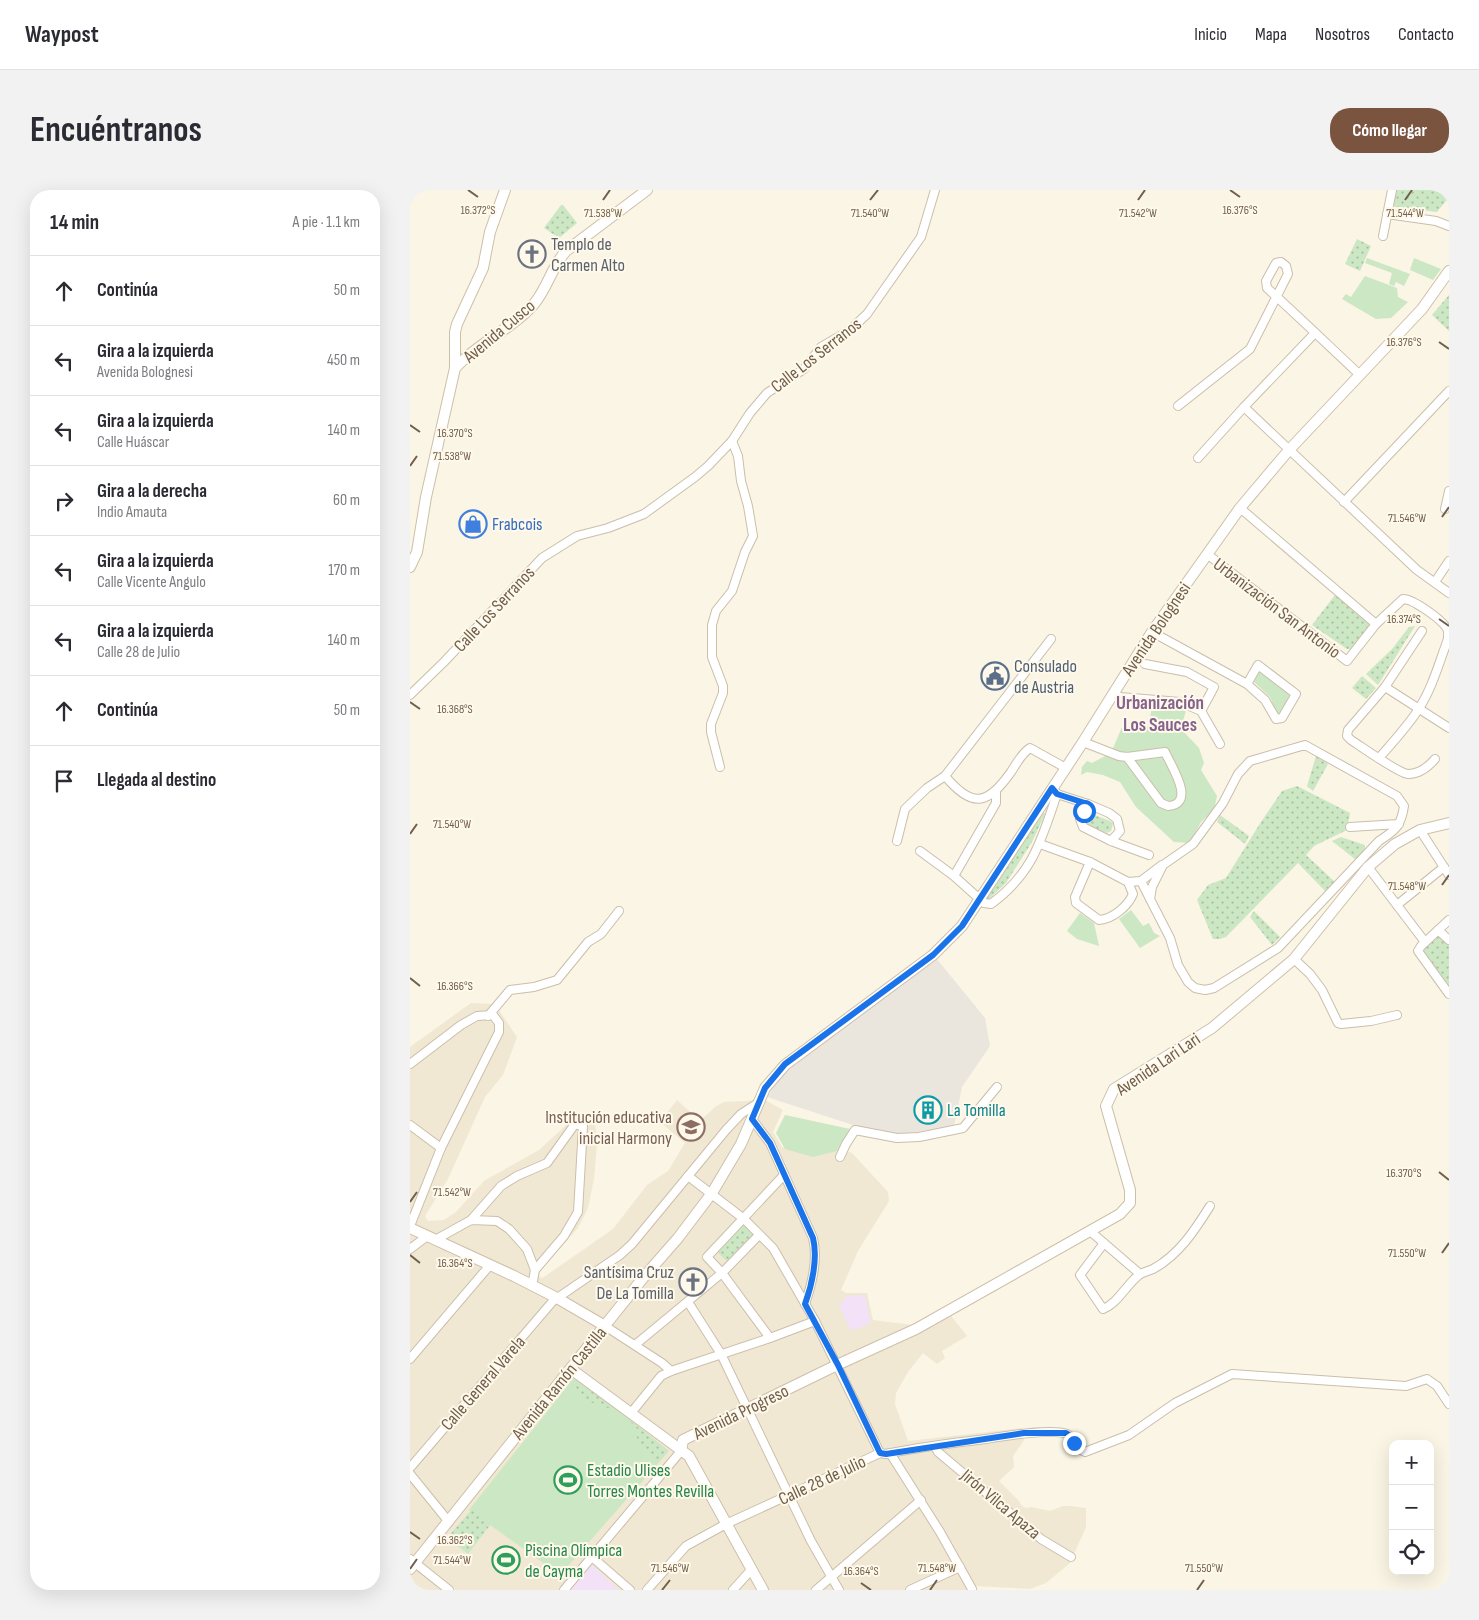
<!DOCTYPE html>
<html lang="es">
<head>
<meta charset="utf-8">
<style>
	body { margin:0; font-family:"Sofia Sans Condensed",sans-serif; background:#f2f2f3; color:#2b2b33 }
	.controls { position:absolute; right:15px; bottom:15px; display:grid; overflow:hidden; border-radius:10px; box-shadow:0 5px 20px #0002 }
	.controls button { width:45px; height:45px; display:grid; place-items:center; padding:0; border:0; border-bottom:1px solid #e1e1e2; background:#fff; color:#2b2b33; font:25px sans-serif }
	.stop { position:absolute; width:15px; height:15px; margin:-11px; border:4px solid #1a73e8; border-radius:50%; background:#fff }
	.stop.end { background:#1a73e8; border-color:#fff; box-shadow:0 1px 5px #0008 }
	.list { margin:0; padding:0; list-style:none }
	h2 { display:flex; justify-content:space-between; align-items:center; height:65px; margin:0; padding:0 20px; font-size:21px }
	h2 small { font-size:16px; font-weight:400; color:#7c7c81 }
	.list li { display:grid; grid-template-columns:32px 1fr auto; gap:15px; align-items:center; box-sizing:border-box; height:70px; padding:0 20px; border-top:1px solid #e1e1e2 }
	.list b { display:block; font-size:19px; white-space:nowrap }
	.list p { margin:0; font-size:16px; white-space:nowrap; color:#7c7c81 }
	.list em { font-size:16px; font-style:normal; color:#7c7c81 }
	.icon { flex:none; width:28px; height:28px; fill:none; stroke:currentColor; stroke-width:2; stroke-linecap:round; stroke-linejoin:round }
	.map { position:relative; flex:none; width:1039px; height:1400px; overflow:hidden; border-radius:20px }
	header { display:flex; align-items:center; gap:30px; box-sizing:border-box; height:70px; padding:0 25px; background:#fff; border-bottom:1px solid #e1e1e2 }
	header strong { font-size:24px }
	nav { display:flex; gap:28px; margin-inline-start:auto; font-size:18px }
	.intro { display:flex; align-items:center; justify-content:space-between; box-sizing:border-box; height:120px; padding:0 30px }
	h1 { margin:0; font-size:35px }
	.button { padding:12px 22px; border-radius:20px; background:#7b5440; color:#fff; font-size:18px; font-weight:700 }
	main { display:flex; gap:30px; padding:0 30px }
	aside { flex:1; background:#fff; border-radius:20px; box-shadow:0 5px 20px #0002 }
	.map>svg:first-child { display:block }
	.residential { fill:#f1e8d3 }
	.industrial { fill:#eae6de }
	.education { fill:#f2e1f7 }
	.grass { fill:#cce7c4 }
	.park { fill:url(#park-dots) }
	.lines { fill:none; stroke-linecap:round; stroke-linejoin:round }
	.street-casing { stroke:#cbbeab; stroke-width:10 }
	.secondary-casing { stroke:#cebfa9; stroke-width:12 }
	.street { stroke:#fff; stroke-width:8 }
	.secondary { stroke:#fff; stroke-width:10 }
	.route { stroke:#1a73e8; stroke-width:6 }
	.ticks { fill:none; stroke:#715e4b; stroke-width:2 }
	.labels { text-anchor:middle; stroke-width:4; stroke-linejoin:round; paint-order:stroke }
	.worship-label { font-size:18px; fill:#5b616d; stroke:#fef9ea; text-anchor:start }
	.street-label { font-size:18px; fill:#715e4b; stroke:#fef9ea }
	.shop-label { font-size:18px; fill:#366cbe; stroke:#fef9ea; text-anchor:start }
	.service-label { font-size:18px; fill:#4e5e75; stroke:#fef9ea; text-anchor:start }
	.culture-label { font-size:18px; fill:#0d838f; stroke:#fef9ea; text-anchor:start }
	.education-label { font-size:18px; fill:#785e54; stroke:#fef9ea; text-anchor:end }
	.leisure-label { font-size:18px; fill:#27864d; stroke:#fef9ea; text-anchor:start }
	.neighbourhood-label { font-size:19px; font-weight:bold; fill:#86638d; stroke:#fef9ea }
	.ticks-label { font-size:12px; text-anchor:middle; fill:#715e4b; stroke:#fef9ea; stroke-width:4; stroke-linejoin:round; paint-order:stroke }
</style>
</head>
<body>
<header>
<strong>Waypost</strong>
<nav><a>Inicio</a><a>Mapa</a><a>Nosotros</a><a>Contacto</a></nav>
</header>
<div class="intro"><h1>Encuéntranos</h1><a class="button">Cómo llegar</a></div>
<main>
<aside>
<h2>14 min<small>A pie · 1.1 km</small></h2>
<ul class="list">
<li><svg class="icon" aria-label="ahead" viewBox="0 0 24 24"><path d="M12 20V5M6 11l6-6 6 6"/></svg><div><b>Continúa</b></div><em>50 m</em></li>
<li><svg class="icon" aria-label="left" viewBox="0 0 24 24"><path d="M17 20v-9H6M10 6l-5 5 5 5"/></svg><div><b>Gira a la izquierda</b><p>Avenida Bolognesi</p></div><em>450 m</em></li>
<li><svg class="icon" aria-label="left" viewBox="0 0 24 24"><path d="M17 20v-9H6M10 6l-5 5 5 5"/></svg><div><b>Gira a la izquierda</b><p>Calle Huáscar</p></div><em>140 m</em></li>
<li><svg class="icon" aria-label="right" viewBox="0 0 24 24"><path d="M7 20v-9h11M14 6l5 5-5 5"/></svg><div><b>Gira a la derecha</b><p>Indio Amauta</p></div><em>60 m</em></li>
<li><svg class="icon" aria-label="left" viewBox="0 0 24 24"><path d="M17 20v-9H6M10 6l-5 5 5 5"/></svg><div><b>Gira a la izquierda</b><p>Calle Vicente Angulo</p></div><em>170 m</em></li>
<li><svg class="icon" aria-label="left" viewBox="0 0 24 24"><path d="M17 20v-9H6M10 6l-5 5 5 5"/></svg><div><b>Gira a la izquierda</b><p>Calle 28 de Julio</p></div><em>140 m</em></li>
<li><svg class="icon" aria-label="ahead" viewBox="0 0 24 24"><path d="M12 20V5M6 11l6-6 6 6"/></svg><div><b>Continúa</b></div><em>50 m</em></li>
<li><svg class="icon" aria-label="arrive" viewBox="0 0 24 24"><path d="M6 21V4h12l-3 4 3 4H6"/></svg><div><b>Llegada al destino</b></div></li>
</ul>
</aside>
<div class="map">
<svg width="1039" height="1400" viewBox="0 0 1039 1400">
	<defs>
		<pattern id="park-dots" width="8" height="8" patternUnits="userSpaceOnUse" patternTransform="scale(1.25)"><rect width="8" height="8" fill="#cce7c4"/><path d="M2 2h.1M6 6h.1" fill="none" stroke="#aabea1" stroke-width="1.8" stroke-linecap="round"/></pattern>
	</defs>
	<rect width="100%" height="100%" fill="#faf5e4"/>
	<polygon class="residential" points="61,813 81,814 88,819 107,847 93,885 75,907 38,989 15,1026 18,1031 34,1030 46,1022 74,991 129,960 164,928 177,924 185,930 187,953 184,989 178,1018 168,1038 128,1082 130,1088 134,1087 203,1039 237,995 258,981 275,953 250,932 267,910 290,931 305,917 314,912 355,910 373,920 363,942 372,957 395,964 431,959 442,963 478,1002 479,1011 448,1061 431,1100 436,1103 457,1103 463,1130 503,1135 535,1118 557,1146 532,1161 535,1168 527,1174 513,1163 498,1182 486,1203 485,1214 498,1251 612,1238 614,1250 603,1266 604,1277 589,1291 609,1311 612,1316 616,1318 621,1317 640,1321 653,1316 660,1316 676,1318 676,1337 660,1373 636,1393 620,1399 565,1396 568,1400 0,1400 0,857"/>
	<polygon class="industrial" points="526,768 575,828 580,856 552,897 544,936 488,945 446,936 357,907 373,884"/>
	<g class="education">
		<polygon points="455,1105 461,1133 441,1141 429,1116 437,1106"/>
		<polygon points="182,1375 209,1400 161,1400"/>
	</g>
	<g class="grass">
		<polygon points="957,68 1000,84 994,96 986,92 984,96 979,94 982,83 955,73"/>
		<polygon points="1004,68 1031,79 1023,90 1000,80"/>
		<polygon points="955,86 987,98 988,107 998,112 981,128 966,129 932,109 936,104 941,107"/>
		<polygon points="849,481 880,504 870,523 867,524 860,507 844,492"/>
		<polygon points="742,515 776,520 771,539 789,558 794,573 791,580 807,606 804,620 791,632 780,653 764,652 726,617 710,592 693,585 677,582 671,585 672,577 677,571 682,573 701,563 712,537 739,536"/>
		<polygon points="721,720 733,736 739,733 744,743 750,746 730,758 709,729"/>
		<polygon points="670,723 684,733 689,756 667,749 657,741"/>
		<polygon points="375,925 440,939 427,961 403,967 375,959 366,943"/>
		<polygon points="163,1189 170,1189 259,1261 150,1385 59,1320"/>
	</g>
	<g class="park">
		<polygon points="985,0 1039,0 1039,7 1027,22 980,16"/>
		<polygon points="151,15 153,15 167,33 149,48 134,38"/>
		<polygon points="947,49 961,56 950,81 935,74"/>
		<polygon points="1039,105 1039,141 1022,125"/>
		<polygon points="925,405 959,434 960,437 942,459 937,459 902,435"/>
		<polygon points="1005,436 968,495 956,484 982,459 999,437"/>
		<polygon points="952,486 966,498 956,509 942,498"/>
		<polygon points="906,566 918,574 903,601 897,596"/>
		<polygon points="887,596 940,623 937,640 904,656 896,665 925,692 915,701 888,673 816,747 810,749 803,749 787,710 798,695 816,688 851,632 872,601"/>
		<polygon points="631,621 635,624 622,652 596,693 578,710 573,710"/>
		<polygon points="682,624 700,631 703,634 701,641 697,643 678,636 676,628"/>
		<polygon points="810,625 839,646 835,654 807,632"/>
		<polygon points="931,647 955,655 955,660 946,670 922,651"/>
		<polygon points="844,721 870,747 862,755 840,727"/>
		<polygon points="1029,745 1039,755 1039,798 1013,761 1014,758"/>
		<polygon points="332,1033 345,1046 319,1073 306,1061"/>
		<polygon points="167,1190 252,1256 256,1261 248,1271 230,1258 226,1244 216,1232 201,1219 180,1212 162,1198"/>
		<polygon points="62,1319 81,1334 58,1364 37,1348"/>
	</g>
	<g class="lines">
		<g class="street-casing">
			<g id="street">
				<polyline points="977,24 1026,31 1039,36"/>
				<polyline points="973,46 982,0"/>
				<path d="M768,216L840,159L878,84L876,76L871,72L866,73L856,91L857,98C888,126 919,156 950,185"/>
				<polyline points="834,217 1007,380 1039,403"/>
				<polyline points="788,268 834,217 905,143"/>
				<polyline points="934,312 1039,201"/>
				<polyline points="830,318 966,434"/>
				<polyline points="1035,319 1039,301"/>
				<path d="M797,364L937,471L966,434L993,409C1003,409 1035,431 1038,441C1038,443 1038,447 1038,449C1029,473 1022,499 1008,520C997,537 983,552 969,568"/>
				<polyline points="1025,392 1039,371"/>
				<path d="M1012,441L975,497L938,540L937,546L941,550C952,557 988,583 998,584C1009,584 1019,576 1025,569"/>
				<polyline points="742,442 837,494 855,510 866,529 872,528 886,504 848,475 837,494"/>
				<polyline points="735,474 777,482 804,497 791,521"/>
				<polyline points="975,497 1039,538"/>
				<polyline points="704,503 710,507 770,512 791,521 810,554"/>
				<polyline points="0,505 34,472 132,368 167,346 198,338 234,324 285,287 298,276 322,251 340,223 357,203 394,179 411,157 440,140 457,124 511,47 525,0"/>
				<path d="M673,552L709,566L717,567L755,562C761,576 787,614 758,616L751,613L717,567"/>
				<path d="M895,555L987,606L994,616C991,636 986,640 969,651L868,758L804,798L795,800L785,798L778,792L768,775L760,748L740,709L742,697L753,675L783,654L813,613L828,584L840,571Z"/>
				<polyline points="310,577 301,542 301,534 313,503 313,496 302,467 302,435 306,421 322,401 335,362 343,346 338,316 331,291 328,266 322,251"/>
				<path d="M535,586C562,618 577,616 601,582C607,573 611,564 620,558L656,578"/>
				<polyline points="647,604 678,614"/>
				<polyline points="940,637 989,634"/>
				<polyline points="1010,640 1039,685"/>
				<polyline points="487,651 495,619 517,598 535,586 641,449"/>
				<polyline points="701,651 710,641 707,629 699,623 678,614 670,629 673,637 701,651 739,665"/>
				<polyline points="630,654 680,672 718,692 731,691"/>
				<path d="M510,661L544,686L574,713L581,714C623,683 631,651 647,604L643,598"/>
				<path d="M680,672L665,707L666,713L689,730C703,729 718,716 723,704L718,692"/>
				<polyline points="958,677 1015,752"/>
				<polyline points="544,686 586,613 586,601"/>
				<polyline points="740,709 731,691 752,675"/>
				<polyline points="987,715 1034,677"/>
				<polyline points="1039,730 1011,756 1008,761 1039,804"/>
				<polyline points="1028,740 1039,750"/>
				<polyline points="884,769 900,784 912,800 928,833 931,834 961,831 987,825"/>
				<polyline points="78,826 100,800 124,797 147,790 178,752 191,744 209,721"/>
				<polyline points="0,874 51,835 67,826 83,825 89,833 89,842 31,958 0,1036"/>
				<path d="M342,929L360,953L403,1048C408,1068 402,1094 395,1114"/>
				<polyline points="0,935 31,958"/>
				<polyline points="430,967 436,954 445,940 487,948 509,947 553,938 587,897"/>
				<polyline points="374,985 297,1067 312,1083 360,1148 405,1131"/>
				<polyline points="278,986 334,1029 363,1058 405,1131 470,1263"/>
				<polyline points="61,1030 91,996 107,986 137,973 165,934 173,936 168,1022 154,1046 125,1080"/>
				<polyline points="680,1041 730,1084"/>
				<polyline points="25,1050 61,1030 87,1031 99,1039 117,1059 125,1080 122,1096"/>
				<path d="M694,1053L670,1085L693,1119C708,1113 716,1095 729,1085C733,1082 739,1081 743,1079C769,1065 785,1040 800,1016"/>
				<polyline points="0,1059 16,1047"/>
				<polyline points="278,1112 311,1164 401,1351 429,1400"/>
				<polyline points="195,1136 252,1173 261,1181"/>
				<polyline points="225,1155 312,1083 349,1045"/>
				<polyline points="0,1169 80,1075"/>
				<polyline points="221,1223 251,1186 261,1181 360,1148"/>
				<polyline points="525,1256 528,1262 631,1349 661,1367"/>
				<polyline points="480,1263 530,1342 562,1399"/>
				<polyline points="0,1278 143,1111 210,1065 222,1054 316,940 331,924 348,913"/>
				<polyline points="0,1284 39,1332"/>
				<polyline points="182,1367 220,1400"/>
				<polyline points="0,1369 39,1400"/>
				<polyline points="154,1400 271,1261"/>
				<path d="M237,1400L276,1356L316,1334L470,1263L476,1264C509,1257 542,1253 576,1249C594,1246 640,1238 657,1244C665,1247 665,1259 675,1262L719,1245L765,1213L822,1184L996,1196L1017,1189L1027,1196L1039,1214"/>
				<polyline points="323,1400 341,1380"/>
				<polyline points="406,1400 511,1310"/>
				<polyline points="500,1400 550,1377"/>
			</g>
		</g>
		<g class="secondary-casing">
			<g id="secondary">
				<path d="M45,178C68,153 102,139 124,114C138,97 142,76 156,61L237,0"/>
				<polyline points="0,377 7,362 16,307 45,178 45,142 47,134 73,78 80,42 95,0"/>
				<polyline points="0,1038 104,1086 147,1108 195,1136"/>
				<polyline points="161,1179 279,1266 353,1400"/>
				<polyline points="271,1261 273,1250 427,1175 506,1139 710,1024 720,1013 720,1000 696,916 704,899 802,838 884,769 958,677 985,654 1010,640 1039,633"/>
				<polyline points="0,1379 233,1088 268,1048 302,1003 331,954 355,898 375,875 523,765 552,736 673,552 742,442 830,318 879,260 1012,119 1039,81"/>
			</g>
		</g>
		<use href="#street" class="street"/>
		<use href="#secondary" class="secondary"/>
	</g>
	<g class="lines">
		<path class="route" d="M664,1253L661,1246L656,1243H614L476,1264L470,1263L428,1175L395,1114C402,1095 408,1068 403,1048L360,953L342,929L355,898L375,874L523,765L552,736L642,598L647,604L678,614L674,621"/>
	</g>
	<path class="ticks" d="M58,0L68,7M820,0L830,7M193,10L200,0M460,10L468,0M728,10L735,0M995,10L1002,0M1029,152L1039,159M0,235L10,242M0,276L7,266M1032,327L1039,317M1029,429L1039,436M0,512L10,519M0,644L7,634M1032,695L1039,685M0,788L10,796M1029,982L1039,990M0,1012L7,1002M1032,1063L1039,1053M0,1065L10,1073M0,1342L10,1349M0,1379L7,1369M451,1393L461,1400M252,1400L260,1390M520,1400L527,1390M787,1400L794,1390"/>
	<defs>
		<g id="church-ring" transform="scale(1.4375)"><circle r="9.5" fill="#fef9ea" stroke="#6b7280" stroke-width="1.5"/><path d="M-1.2-6h2.4v3.5h3.3v2.4h-3.3V6h-2.4V-.1h-3.3v-2.4h3.3Z" fill="#6b7280"/></g>
		<g id="shop-ring" transform="scale(1.4375)"><circle r="9.5" fill="#fef9ea" stroke="#3f7fe0" stroke-width="1.5"/><path d="M-5-2.5h2.3a2.7 3.5 0 0 1 5.4 0H5L5.5 6h-11ZM-1.5-2.5h3a1.5 2.3 0 0 0-3 0Z" fill="#3f7fe0"/></g>
		<g id="civic-ring" transform="scale(1.4375)"><circle r="9.5" fill="#fef9ea" stroke="#5c6f8a" stroke-width="1.5"/><path d="M-.6-6.5H3V-4.5H.6V-3L4-1V1h2V6H-6V1h2V-1L-.6-3ZM-1.2 2.5V6h2.4V2.5Z" fill="#5c6f8a"/></g>
		<g id="building-ring" transform="scale(1.4375)"><circle r="9.5" fill="#fef9ea" stroke="#0f9aa8" stroke-width="1.5"/><path d="M-4-6H4V6H1V3H-1V6H-4ZM-2.5-4.3h1.7v1.8h-1.7ZM.8-4.3h1.7v1.8H.8ZM-2.5-1h1.7V.8h-1.7ZM.8-1h1.7V.8H.8Z" fill="#0f9aa8"/></g>
		<g id="school-ring" transform="scale(1.4375)"><circle r="9.5" fill="#fef9ea" stroke="#8d6e63" stroke-width="1.5"/><path d="M0-5L7-2L0 1L-7-2ZM-4 1L0 2.5L4 1V4Q0 6-4 4Z" fill="#8d6e63"/></g>
		<g id="stadium-ring" transform="scale(1.4375)"><circle r="9.5" fill="#fef9ea" stroke="#2e9e5b" stroke-width="1.5"/><path d="M0-5a6.5 5 0 1 0 0 10a6.5 5 0 1 0 0-10ZM-3.5-1.8h7v3.6h-7Z" fill="#2e9e5b"/></g>
	</defs>
	<g fill-rule="evenodd">
		<use href="#church-ring" x="122" y="64"/>
		<use href="#shop-ring" x="63" y="334"/>
		<use href="#civic-ring" x="585" y="486"/>
		<use href="#building-ring" x="518" y="920"/>
		<use href="#school-ring" x="281" y="937"/>
		<use href="#church-ring" x="283" y="1092"/>
		<use href="#stadium-ring" x="158" y="1290"/>
		<use href="#stadium-ring" x="96" y="1370"/>
	</g>
	<g class="labels">
		<g class="worship-label">
			<text x="141" y="60">Templo de<tspan x="141" dy="21">Carmen Alto</tspan></text>
			<text x="264" y="1088" text-anchor="end">Santísima Cruz<tspan x="264" dy="21">De La Tomilla</tspan></text>
		</g>
		<g class="street-label">
			<text transform="translate(89 141) rotate(-40)" y="6">Avenida Cusco</text>
			<text transform="translate(406 165) rotate(-38)" y="6">Calle Los Serranos</text>
			<text transform="translate(867 418) rotate(37)" y="6">Urbanización San Antonio</text>
			<text transform="translate(84 419) rotate(-47)" y="6">Calle Los Serranos</text>
			<text transform="translate(746 439) rotate(-56)" y="6">Avenida Bolognesi</text>
			<text transform="translate(748 874) rotate(-34)" y="6">Avenida Lari Lari</text>
			<text transform="translate(73 1193) rotate(-49)" y="6">Calle General Varela</text>
			<text transform="translate(149 1193) rotate(-51)" y="6">Avenida Ramón Castilla</text>
			<text transform="translate(331 1222) rotate(-26)" y="6">Avenida Progreso</text>
			<text transform="translate(412 1290) rotate(-25)" y="6">Calle 28 de Julio</text>
			<text transform="translate(591 1314) rotate(40)" y="6">Jirón Vilca Apaza</text>
		</g>
		<g class="shop-label">
			<text x="82" y="340">Frabcois</text>
		</g>
		<g class="service-label">
			<text x="604" y="482">Consulado<tspan x="604" dy="21">de Austria</tspan></text>
		</g>
		<g class="culture-label">
			<text x="537" y="926">La Tomilla</text>
		</g>
		<g class="education-label">
			<text x="262" y="933">Institución educativa<tspan x="262" dy="21">inicial Harmony</tspan></text>
		</g>
		<g class="leisure-label">
			<text x="177" y="1286">Estadio Ulises<tspan x="177" dy="21">Torres Montes Revilla</tspan></text>
			<text x="115" y="1366">Piscina Olímpica<tspan x="115" dy="21">de Cayma</tspan></text>
		</g>
		<g class="neighbourhood-label">
			<text x="750" y="519">Urbanización<tspan x="750" dy="22">Los Sauces</tspan></text>
		</g>
	</g>
	<g class="ticks-label">
		<text x="68" y="24">16.372°S</text>
		<text x="830" y="24">16.376°S</text>
		<text x="193" y="27">71.538°W</text>
		<text x="728" y="27">71.542°W</text>
		<text x="460" y="27">71.540°W</text>
		<text x="995" y="27">71.544°W</text>
		<text x="994" y="156">16.376°S</text>
		<text x="45" y="247">16.370°S</text>
		<text x="42" y="270">71.538°W</text>
		<text x="997" y="332">71.546°W</text>
		<text x="994" y="433">16.374°S</text>
		<text x="45" y="523">16.368°S</text>
		<text x="42" y="638">71.540°W</text>
		<text x="997" y="700">71.548°W</text>
		<text x="45" y="800">16.366°S</text>
		<text x="994" y="987">16.370°S</text>
		<text x="42" y="1006">71.542°W</text>
		<text x="997" y="1067">71.550°W</text>
		<text x="45" y="1077">16.364°S</text>
		<text x="45" y="1354">16.362°S</text>
		<text x="42" y="1374">71.544°W</text>
		<text x="260" y="1382">71.546°W</text>
		<text x="527" y="1382">71.548°W</text>
		<text x="794" y="1382">71.550°W</text>
		<text x="451" y="1385">16.364°S</text>
	</g>
</svg>
<div class="controls">
<button>+</button>
<button>−</button>
<button><svg class="icon" aria-label="locate" viewBox="0 0 24 24"><circle cx="12" cy="12" r="6"/><path d="M12 2v4M12 18v4M2 12h4M18 12h4"/></svg></button>
</div>
<div class="stop" style="left:674px;top:621px"></div>
<div class="stop end" style="left:664px;top:1253px"></div>
</div>
</main>
</body>
</html>
